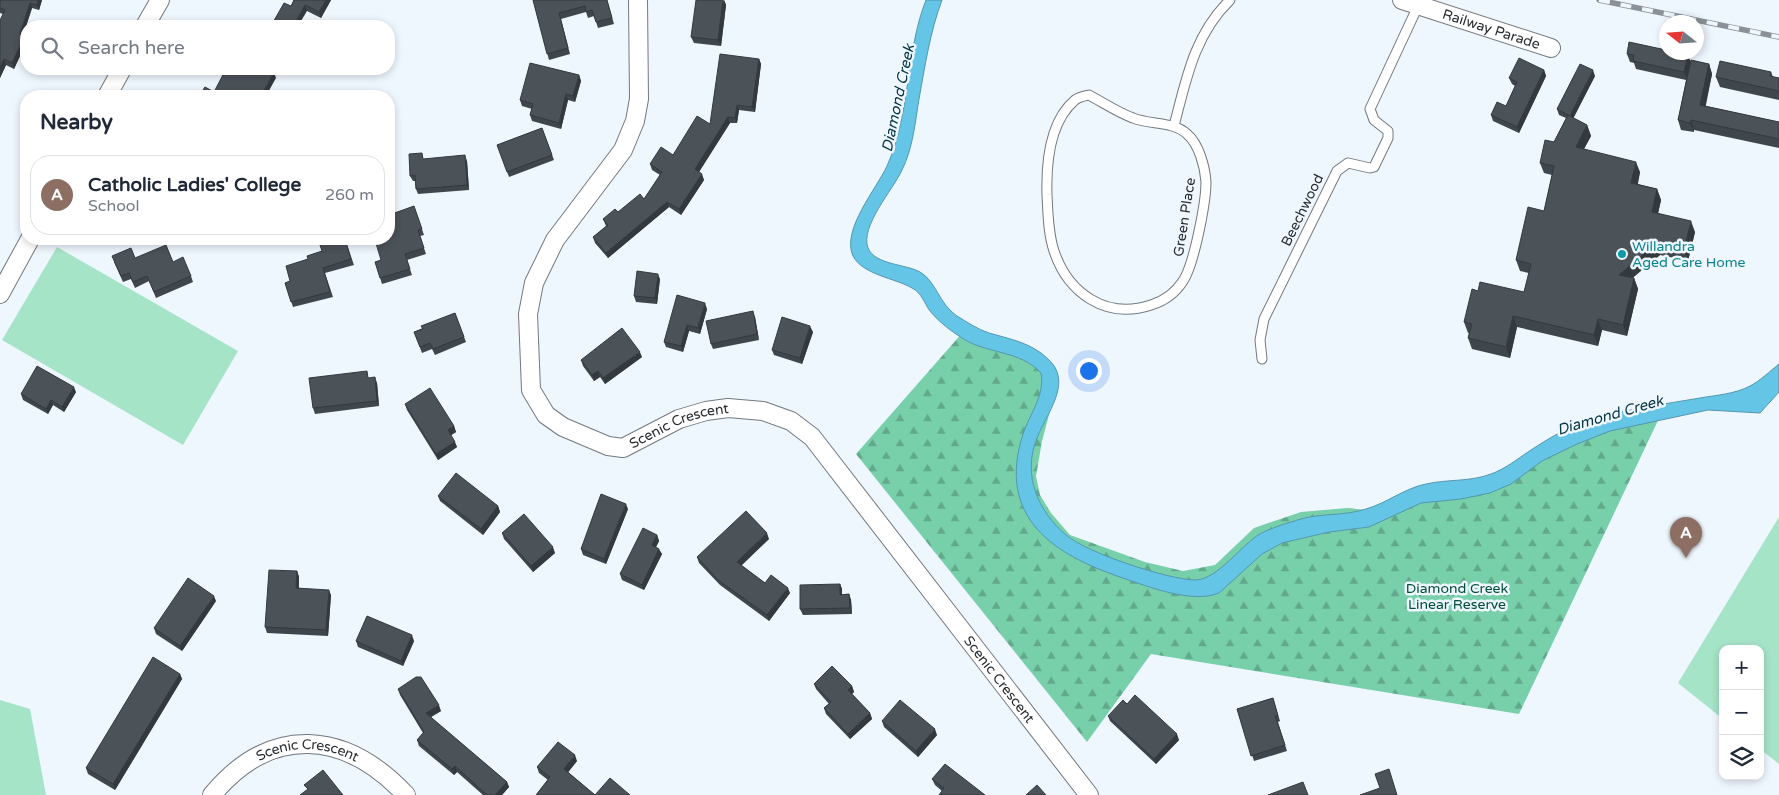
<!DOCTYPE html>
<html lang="en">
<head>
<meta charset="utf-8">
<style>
	body { margin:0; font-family:"Varela Round",sans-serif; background:#f6f6f7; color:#1f2937 }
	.controls { position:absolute; right:15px; bottom:15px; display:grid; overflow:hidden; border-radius:10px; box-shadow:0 2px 8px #0003 }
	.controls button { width:45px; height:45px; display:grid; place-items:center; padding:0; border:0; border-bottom:1px solid #e0e1e3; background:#fff; color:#1f2937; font:25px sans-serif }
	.compass { position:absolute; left:1659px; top:15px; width:45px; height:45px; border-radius:50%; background:#fff; box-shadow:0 2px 8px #0003; rotate:287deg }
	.you { position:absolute; left:1088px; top:370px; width:18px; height:18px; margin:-12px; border:4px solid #fff; border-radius:50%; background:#1a73e8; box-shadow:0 0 0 8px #1a73e833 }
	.badge { display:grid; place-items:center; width:32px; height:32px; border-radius:50%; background:#ea580c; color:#fff; font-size:16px; font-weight:700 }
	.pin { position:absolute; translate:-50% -41px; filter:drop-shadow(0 1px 2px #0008) }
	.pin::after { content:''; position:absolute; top:26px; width:18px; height:15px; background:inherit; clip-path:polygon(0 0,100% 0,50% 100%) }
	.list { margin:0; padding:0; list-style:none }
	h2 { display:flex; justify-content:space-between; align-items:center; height:65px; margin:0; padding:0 20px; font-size:21px }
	h2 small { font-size:16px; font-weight:400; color:#747a83 }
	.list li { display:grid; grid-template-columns:32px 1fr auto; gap:15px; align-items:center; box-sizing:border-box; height:80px; margin:0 10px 10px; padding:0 10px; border:1px solid #e0e1e3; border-radius:20px }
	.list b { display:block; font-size:19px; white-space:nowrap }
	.list p { margin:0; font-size:16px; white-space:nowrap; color:#747a83 }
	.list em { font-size:16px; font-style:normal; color:#747a83 }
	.icon { flex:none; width:28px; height:28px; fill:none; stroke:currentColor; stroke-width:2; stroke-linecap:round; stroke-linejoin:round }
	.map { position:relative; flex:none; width:1779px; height:795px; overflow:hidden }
	.search { position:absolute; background:#fff; box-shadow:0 2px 8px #0003; left:20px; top:20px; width:375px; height:55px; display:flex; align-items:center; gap:12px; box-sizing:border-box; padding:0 18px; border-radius:20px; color:#747a83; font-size:19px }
	.panel { position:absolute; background:#fff; box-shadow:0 2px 8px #0003; left:20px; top:90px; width:375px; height:155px; border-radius:20px }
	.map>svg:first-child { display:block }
	.green { fill:#a6e4c8 }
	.forest { fill:url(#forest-firs) }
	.water { fill:#65c5e6; stroke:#5397af }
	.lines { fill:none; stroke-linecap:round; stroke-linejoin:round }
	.service-casing { stroke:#727980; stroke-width:11 }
	.minor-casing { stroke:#727980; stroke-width:20 }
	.service { stroke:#fff; stroke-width:9 }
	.minor { stroke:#fff; stroke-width:18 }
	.rail-casing { stroke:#8b9196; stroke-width:5.5 }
	.rail { stroke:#eef6fe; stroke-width:4; stroke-dasharray:11; stroke-linecap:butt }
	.wall { fill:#40474c }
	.shaded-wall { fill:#34393e }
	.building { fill:#4b5258; stroke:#34393e }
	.culture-dot { fill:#0f9aa8; stroke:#eef6fe; stroke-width:2 }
	.labels { text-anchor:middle; stroke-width:5; stroke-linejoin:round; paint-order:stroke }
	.street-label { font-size:14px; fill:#2a2d30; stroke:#eef6fe }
	.culture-label { font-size:14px; fill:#0d838f; stroke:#eef6fe; text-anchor:start }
	.park-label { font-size:14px; fill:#004e36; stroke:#eef6fe }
	.water-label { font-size:15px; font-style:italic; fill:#063543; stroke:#eef6fe }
</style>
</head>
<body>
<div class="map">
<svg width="1779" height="795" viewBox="0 0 1779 795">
	<defs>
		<pattern id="forest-firs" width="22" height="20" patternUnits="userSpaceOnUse" patternTransform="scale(1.25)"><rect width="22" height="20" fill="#77d0aa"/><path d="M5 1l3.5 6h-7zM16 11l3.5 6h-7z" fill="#62a98b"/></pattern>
	</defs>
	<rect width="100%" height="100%" fill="#eef6fe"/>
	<g class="green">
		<polygon points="57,247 238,351 183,445 2,340"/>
		<polygon points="1779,517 1779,764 1760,749 1760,649 1723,649 1723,719 1678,683"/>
		<polygon points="0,700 30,709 46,795 0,795"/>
	</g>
	<polygon class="forest" points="964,331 1021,347 1057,385 1042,441 1036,476 1040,495 1051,513 1070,535 1145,562 1183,571 1215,565 1254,528 1301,512 1347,508 1377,511 1475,487 1537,450 1662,412 1519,714 1151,654 1087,742 856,454"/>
	<path class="water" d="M926,0H942C930,32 925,66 919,99C915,123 913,148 902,170C893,190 860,226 868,248C875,265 906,264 920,272C936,281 939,304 957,316C967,322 977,329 989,333C1010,339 1032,343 1048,359C1074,382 1046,414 1037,438C1022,475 1038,511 1066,535C1087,553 1169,580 1196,580C1218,579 1241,545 1260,534C1273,527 1288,523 1301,519C1322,513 1345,516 1366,509C1387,503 1405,488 1426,484C1448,479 1470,482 1491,474C1505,469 1516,460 1528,452C1549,438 1569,426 1593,419C1628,409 1665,404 1700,398C1717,395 1735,394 1750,386C1760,381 1770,371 1779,364V392L1760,413L1708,410L1610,431L1577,444L1542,461L1511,484L1490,493L1461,499L1421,503L1369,527L1329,532L1282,543L1262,554L1219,593C1193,604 1149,587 1123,578C1054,555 996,518 1023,434C1030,413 1045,396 1041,373C1020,350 986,354 962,338C951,331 939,322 930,311C924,303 922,293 912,288C895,278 863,275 853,256C841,230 877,188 887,166C911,113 905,53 926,0Z"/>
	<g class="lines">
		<g class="service-casing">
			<g id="service">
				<path d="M1089,95C1104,103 1117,112 1133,118C1150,125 1173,121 1187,134C1199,144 1205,167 1206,182C1206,202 1194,265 1183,281C1176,292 1164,301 1151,305C1106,320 1068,293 1054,251C1048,233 1048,213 1047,195C1046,163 1049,122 1075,100C1079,97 1085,96 1089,95Z"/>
				<path d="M1174,126C1186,80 1194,35 1230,0"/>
				<polyline points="1262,359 1260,340 1264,319 1337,171 1348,163 1370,168 1374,167 1388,138 1388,131 1374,120 1370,109 1418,6"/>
			</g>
		</g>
		<g class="minor-casing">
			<g id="minor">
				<path id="s1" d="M638,0L639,99L635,121L623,150L555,240L534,283L528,314L531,390L546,415L563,427L608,446L623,448L679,419L706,411L728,408L763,411L791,421L812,437L1089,795"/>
				<path id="s2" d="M1402,0L1551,48"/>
				<polyline points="145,26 160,0"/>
				<polyline points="107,96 122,69"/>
				<polyline points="0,294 30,239"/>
				<path id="s3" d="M212,795C271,724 345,730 406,795"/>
			</g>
		</g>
		<use href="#service" class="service"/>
		<use href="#minor" class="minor"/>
		<g class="rail-casing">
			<polyline id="rail" points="1599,0 1779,37"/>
		</g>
		<use href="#rail" class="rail"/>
	</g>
	<g class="wall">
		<polygon points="0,0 42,0 39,10 32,8 23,35 25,36 26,43 14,69 6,65 0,78 3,14 0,13"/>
		<polygon points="294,0 331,0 321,18 307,11 291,6"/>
		<polygon points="533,0 607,0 614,24 598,28 594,16 588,18 586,12 561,19 570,54 549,60"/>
		<polygon points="724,0 726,5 721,46 694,43 691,37"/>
		<polygon points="1627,54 1688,55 1690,61 1709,64 1712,74 1705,106 1779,122 1779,148 1694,130 1694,132 1681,130 1678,120 1686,80 1636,69 1634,63 1630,62"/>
		<polygon points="759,59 761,64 755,112 739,110 737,123 730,123 699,172 704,180 681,215 669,207 608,258 595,243 593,237 606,226 603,219 644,199 660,175 652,170 650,164 673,155 710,124"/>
		<polygon points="1544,70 1546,76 1519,133 1493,121 1491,115 1506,106 1515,86 1512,84 1509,78"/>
		<polygon points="1771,72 1773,77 1779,78 1779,100 1720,87 1716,77"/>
		<polygon points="579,75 581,81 575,102 568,100 561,129 532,121 530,115 532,109 522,106 520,100"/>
		<polygon points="1595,76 1573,118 1587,125 1591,136 1584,149 1640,172 1638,184 1657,189 1661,200 1658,213 1695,232 1688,261 1660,255 1632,278 1634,278 1638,289 1627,336 1602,330 1598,346 1517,327 1510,358 1472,349 1468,338 1469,333 1468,333 1464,322 1478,291 1524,292 1529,273 1520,271 1516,260 1544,211 1552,175 1544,173 1540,163 1554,142 1566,118 1559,115 1557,109"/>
		<polygon points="542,128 554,160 509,177 497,145"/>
		<polygon points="424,159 467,161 469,190 418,194 416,189 415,181 413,181 410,176"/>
		<polygon points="414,206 424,235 420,236 426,254 407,260 412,275 382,284 375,262 381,260 389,239"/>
		<polygon points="345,239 354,265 325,273 333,297 293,307 285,283 290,281 308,259"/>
		<polygon points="135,258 173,262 191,276 193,282 156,298 149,281 135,288 131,279 123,282 114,262"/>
		<polygon points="660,279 657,304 636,302 634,296"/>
		<polygon points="707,309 700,334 689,331 683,352 666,347 664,342"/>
		<polygon points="455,313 466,342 435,355 432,349 422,353 414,332"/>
		<polygon points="755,317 759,340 713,349 711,344"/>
		<polygon points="813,332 802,364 774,355 772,350"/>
		<polygon points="642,357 605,384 600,377 594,381 583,366 581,360"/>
		<polygon points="369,378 377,383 379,406 315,414 313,408"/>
		<polygon points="76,392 64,412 53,405 48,414 23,400 21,394"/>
		<polygon points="405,404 454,426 456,432 451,435 457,447 438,460 407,410"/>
		<polygon points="438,496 498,506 500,512 483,535 440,501"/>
		<polygon points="628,509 606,564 583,555 581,549"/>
		<polygon points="502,533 555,553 533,572 504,539"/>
		<polygon points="657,535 659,541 656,547 662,554 644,590 622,580 620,574"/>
		<polygon points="769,539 741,565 765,583 790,593 769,621 720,585 699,563 697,557"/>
		<polygon points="297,571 299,577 299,588 331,595 328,636 267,633 265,627"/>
		<polygon points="840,584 842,589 842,595 849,594 851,600 852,614 803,615 800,609"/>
		<polygon points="216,601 182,651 156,634 154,628"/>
		<polygon points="356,641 414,641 403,666 358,647"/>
		<polygon points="180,674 182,679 115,790 88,774 86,768"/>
		<polygon points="814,684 852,686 854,692 852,694 870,713 872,719 850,739 826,714 824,708 829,704 816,689"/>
		<polygon points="398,689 441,711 430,717 507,782 509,787 502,795 483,795 457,772 454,775 419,746 417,740 423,733 400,695"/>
		<polygon points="1273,698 1280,721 1278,722 1287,751 1254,761 1237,709"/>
		<polygon points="1127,704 1179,740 1156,764 1110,721 1108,716"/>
		<polygon points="882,721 937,735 918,757 884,727"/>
		<polygon points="577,761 568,772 595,795 536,795 548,780 539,773 537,767"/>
		<polygon points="932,779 985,795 942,791 935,785"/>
	</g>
	<g class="shaded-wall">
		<polygon points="38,0 42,0 39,10 37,5"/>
		<polygon points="326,0 331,0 321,18 319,12"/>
		<polygon points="724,0 726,5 721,46 718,40"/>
		<polygon points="30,3 32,8 22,39 20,34"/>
		<polygon points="305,5 307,11 298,26 293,26"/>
		<polygon points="25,36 26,43 14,69 12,63"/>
		<polygon points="1688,55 1691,63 1687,80 1684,72"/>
		<polygon points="4,59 6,65 0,78 0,68"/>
		<polygon points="759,59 761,64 755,112 752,107"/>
		<polygon points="1709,64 1712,74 1704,115 1700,105"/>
		<polygon points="1544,70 1546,76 1519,133 1517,127"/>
		<polygon points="1593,70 1595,76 1572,121 1570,116"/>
		<polygon points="274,72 276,78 266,96 261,96"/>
		<polygon points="579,75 581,81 575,102 573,96"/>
		<polygon points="566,94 568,100 561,129 559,123"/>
		<polygon points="737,105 739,110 737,123 735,118"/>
		<polygon points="728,117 730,123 697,175 695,169"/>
		<polygon points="1691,120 1694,130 1694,132 1690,123"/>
		<polygon points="1587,125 1591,136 1579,158 1576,147"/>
		<polygon points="465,155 467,161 469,190 467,185"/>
		<polygon points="1636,162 1640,172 1635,194 1631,183"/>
		<polygon points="702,174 704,180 681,215 679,209"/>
		<polygon points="1657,189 1661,200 1656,223 1652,212"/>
		<polygon points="667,202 669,207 608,258 606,253"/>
		<polygon points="1691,221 1695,232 1688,261 1684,250"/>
		<polygon points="1656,244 1660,255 1623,286 1619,275"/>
		<polygon points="658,274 660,279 657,304 655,298"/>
		<polygon points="1634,278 1638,289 1627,336 1623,325"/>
		<polygon points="705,303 707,309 700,334 698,328"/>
		<polygon points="753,311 755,317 759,340 757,334"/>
		<polygon points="1513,316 1517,327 1510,358 1506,347"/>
		<polygon points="1598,319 1602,330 1598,346 1594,335"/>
		<polygon points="687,325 689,331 683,352 681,346"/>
		<polygon points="810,326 813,332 802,364 800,358"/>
		<polygon points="640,352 642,357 605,384 603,378"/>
		<polygon points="598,371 600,377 594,381 592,375"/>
		<polygon points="375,377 377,383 379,406 377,401"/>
		<polygon points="74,387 76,392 64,412 62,407"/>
		<polygon points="51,400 53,405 48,414 46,409"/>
		<polygon points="454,426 456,432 450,436 448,430"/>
		<polygon points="455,442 457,447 438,460 436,454"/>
		<polygon points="626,504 628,509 606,564 604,559"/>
		<polygon points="498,506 500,512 483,535 481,529"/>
		<polygon points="767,533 769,539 739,568 737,562"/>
		<polygon points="657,535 659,541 654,551 652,545"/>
		<polygon points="553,547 555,553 533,572 531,566"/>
		<polygon points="659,549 662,554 644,590 642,585"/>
		<polygon points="297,571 299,577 298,594 296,588"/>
		<polygon points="840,584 842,589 842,600 840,595"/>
		<polygon points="788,588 790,593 769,621 767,615"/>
		<polygon points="329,590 331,595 328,636 326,630"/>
		<polygon points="849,594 851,600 852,614 850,608"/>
		<polygon points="214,596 216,601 182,651 180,646"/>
		<polygon points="412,635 414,641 403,666 401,661"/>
		<polygon points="180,674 182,679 115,790 113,784"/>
		<polygon points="852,686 854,692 850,696 848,690"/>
		<polygon points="439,705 441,711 428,719 426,713"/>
		<polygon points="870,713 872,719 850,739 848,734"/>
		<polygon points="935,729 937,735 918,757 916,751"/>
		<polygon points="1177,734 1179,740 1156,764 1154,759"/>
		<polygon points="575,755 577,761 566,775 564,769"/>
		<polygon points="455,766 457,772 454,775 452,769"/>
		<polygon points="507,782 509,787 502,795 495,795"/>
	</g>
	<g class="building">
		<polygon points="0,0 38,0 37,5 30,3 20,34 25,36 12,63 4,59 0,68 0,20 5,10 0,8"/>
		<polygon points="294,0 326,0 319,12 305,5 293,26 271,26 284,3 291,6"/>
		<polygon points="533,0 607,0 612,18 596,22 592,10 586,12 585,6 559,13 568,48 547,54"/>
		<polygon points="696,0 723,0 718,40 691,37"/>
		<polygon points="1629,42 1666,50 1666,52 1678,52 1688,55 1684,72 1633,61 1634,55 1627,54"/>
		<polygon points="720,54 759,59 752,107 737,105 735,118 728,117 695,169 702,174 679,209 667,202 606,253 593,237 608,225 603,219 615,209 618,212 640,194 644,199 662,172 650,164 661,147 673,155 697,116 710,124"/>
		<polygon points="1519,58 1544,70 1517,127 1491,115 1497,102 1506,106 1517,82 1509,78"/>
		<polygon points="1691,60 1709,64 1700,105 1779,122 1779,139 1691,120 1690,123 1678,120"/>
		<polygon points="1720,61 1771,72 1770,76 1779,78 1779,91 1716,77"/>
		<polygon points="530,63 579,75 573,96 566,94 559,123 530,115 533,104 520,100"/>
		<polygon points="1580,64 1593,70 1570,116 1557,109"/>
		<polygon points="226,69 239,69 243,71 244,69 269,69 274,72 261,96 199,96 205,87 214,92"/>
		<polygon points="1568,115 1587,125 1576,147 1636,162 1631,183 1657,189 1652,212 1691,221 1684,250 1656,244 1619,275 1634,278 1623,325 1598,319 1594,335 1513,316 1506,347 1468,338 1472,324 1464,322 1472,289 1478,291 1480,282 1524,292 1531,264 1516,260 1528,207 1544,211 1554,166 1540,163 1545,140 1554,142"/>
		<polygon points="542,128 552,155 507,172 497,145"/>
		<polygon points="422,153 423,159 465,155 467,185 416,189 415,175 410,176 409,154"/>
		<polygon points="414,206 422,229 418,230 424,248 405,254 410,269 380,278 375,262 381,260 375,240 378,239 389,239 389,215"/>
		<polygon points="318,239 345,239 351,259 323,268 330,292 291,302 285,283 290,281 286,266 308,259 307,256 322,251"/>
		<polygon points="166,245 173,262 183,257 191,276 154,292 147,276 133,282 129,273 121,276 112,256 131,248 135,258"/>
		<polygon points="637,271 658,274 655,298 634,296"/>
		<polygon points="677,295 705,303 698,328 687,325 681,346 664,342"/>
		<polygon points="753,311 757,334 711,344 706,321"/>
		<polygon points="455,313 464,337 433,349 430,343 420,347 414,332 423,329 421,326"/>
		<polygon points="782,317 810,326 800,358 772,350"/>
		<polygon points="622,328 640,352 603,378 598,371 592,375 581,360"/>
		<polygon points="37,366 74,387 62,407 51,400 46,409 21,394"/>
		<polygon points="367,371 368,378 375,377 377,401 313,408 309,378"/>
		<polygon points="430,388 454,426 448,430 455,442 436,454 405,404"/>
		<polygon points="456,473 498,506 481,529 438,496"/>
		<polygon points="601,494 626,504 604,559 581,549"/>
		<polygon points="746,511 767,533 737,562 765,583 771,575 788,588 767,615 718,580 697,557"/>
		<polygon points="524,514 553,547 531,566 502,533"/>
		<polygon points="643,528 657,535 652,545 659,549 642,585 620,574"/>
		<polygon points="269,570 297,571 296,588 329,590 326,630 265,627"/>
		<polygon points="188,578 214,596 180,646 154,628"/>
		<polygon points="840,584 840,595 849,594 850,608 800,609 800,585"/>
		<polygon points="367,616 412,635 401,661 356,641"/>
		<polygon points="153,657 180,674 113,784 86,768"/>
		<polygon points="832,666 852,686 848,690 870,713 848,734 824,708 831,702 814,684"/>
		<polygon points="416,677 421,677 439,705 426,713 507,782 495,795 487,795 455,766 452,769 417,740 424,732 398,689"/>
		<polygon points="1135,695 1177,734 1154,759 1108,716 1123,700 1127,704"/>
		<polygon points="1273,698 1278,716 1275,716 1285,745 1251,756 1237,709"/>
		<polygon points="900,700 935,729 916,751 882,721"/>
		<polygon points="558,742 575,755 564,769 595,795 610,778 630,795 536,795 550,777 537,767"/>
		<polygon points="945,764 985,795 939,795 944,788 932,779"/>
		<polygon points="1389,769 1397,795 1360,795 1380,788 1375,774"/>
		<polygon points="323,770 343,795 300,795 308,789 304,785"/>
		<polygon points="1303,782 1308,795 1268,795"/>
		<polygon points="1037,785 1046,795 1026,795"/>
	</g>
	<circle class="culture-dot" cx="1622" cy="254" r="5"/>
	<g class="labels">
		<g class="street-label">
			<text dy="5" stroke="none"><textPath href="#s2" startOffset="94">Railway Parade</textPath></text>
			<text transform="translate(1302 210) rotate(-64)" y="5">Beechwood</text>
			<text transform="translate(1184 217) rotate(-81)" y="5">Green Place</text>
			<text dy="5" stroke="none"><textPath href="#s1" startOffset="596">Scenic Crescent</textPath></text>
			<text dy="5" stroke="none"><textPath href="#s1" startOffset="1046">Scenic Crescent</textPath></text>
			<text dy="5" stroke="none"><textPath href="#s3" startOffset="112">Scenic Crescent</textPath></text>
		</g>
		<g class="culture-label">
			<text x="1632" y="251">Willandra<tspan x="1632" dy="16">Aged Care Home</tspan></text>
		</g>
		<g class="park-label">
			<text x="1457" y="593">Diamond Creek<tspan x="1457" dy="16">Linear Reserve</tspan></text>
		</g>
		<g class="water-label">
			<text transform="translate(898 98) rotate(-78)" y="5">Diamond Creek</text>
			<text transform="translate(1610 415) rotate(-16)" y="5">Diamond Creek</text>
		</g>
	</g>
</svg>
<div class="controls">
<button>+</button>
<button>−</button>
<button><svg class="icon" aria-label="layers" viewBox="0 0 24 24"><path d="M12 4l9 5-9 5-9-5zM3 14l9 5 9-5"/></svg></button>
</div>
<svg class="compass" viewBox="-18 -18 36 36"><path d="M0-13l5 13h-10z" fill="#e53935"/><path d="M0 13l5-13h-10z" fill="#747a83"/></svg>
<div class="you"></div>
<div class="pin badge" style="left:1686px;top:558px;background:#8d6e63">A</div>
<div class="search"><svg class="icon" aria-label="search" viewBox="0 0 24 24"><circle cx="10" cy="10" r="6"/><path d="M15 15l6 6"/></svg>Search here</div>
<section class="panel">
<h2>Nearby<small></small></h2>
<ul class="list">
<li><span class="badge" style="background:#8d6e63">A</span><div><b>Catholic Ladies' College</b><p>School</p></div><em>260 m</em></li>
</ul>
</section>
</div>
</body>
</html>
